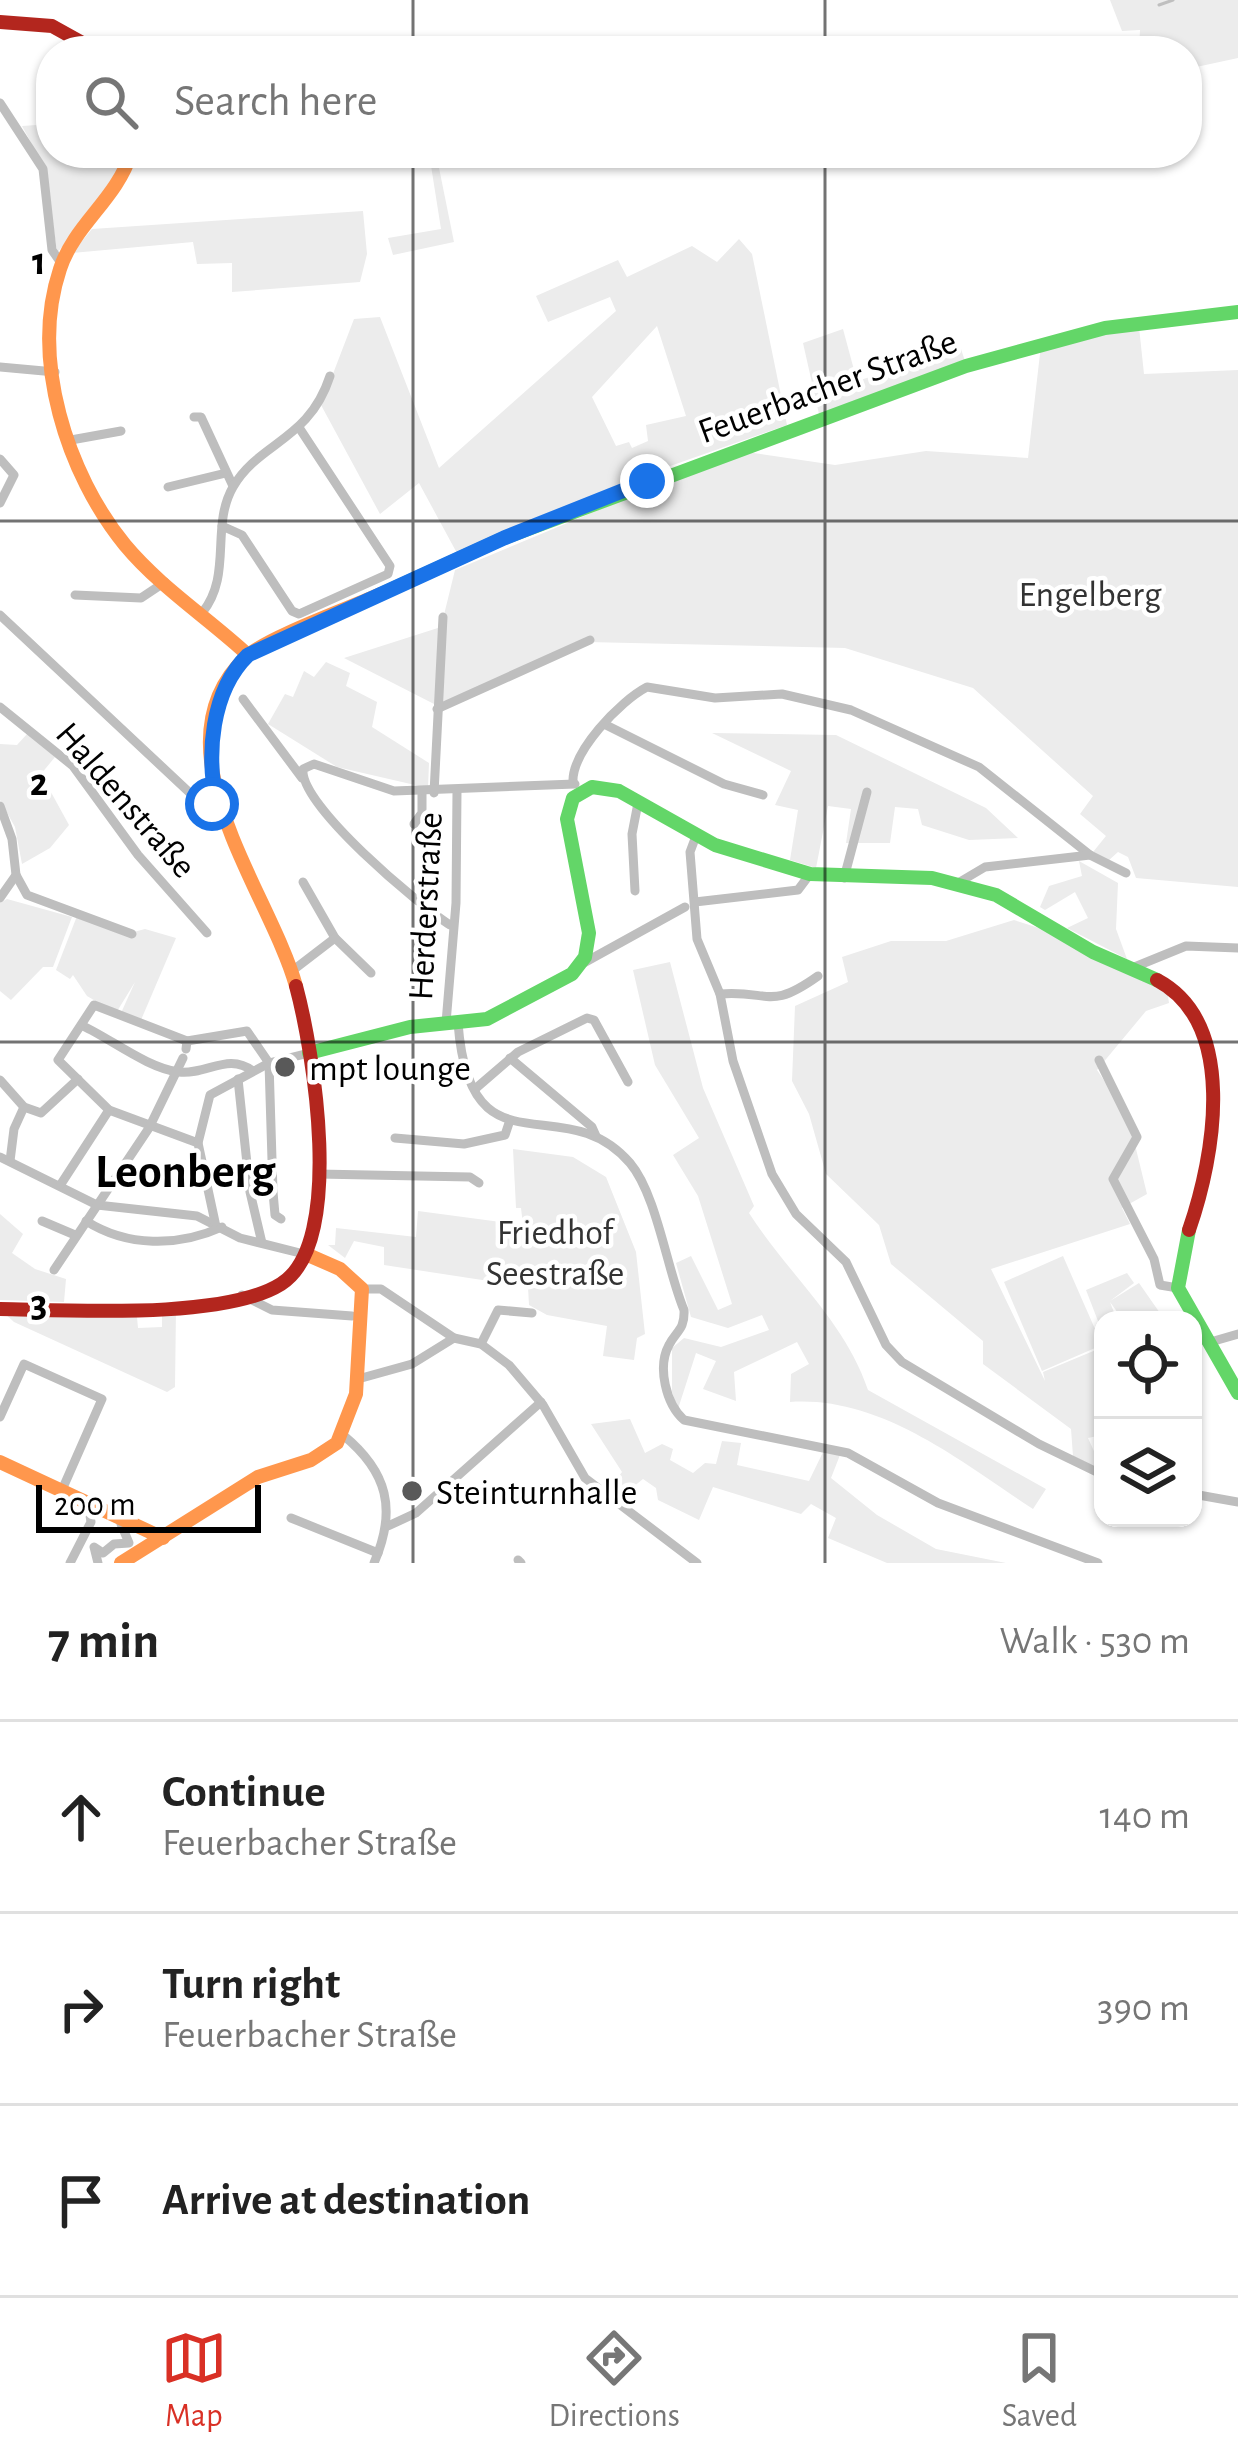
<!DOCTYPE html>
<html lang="en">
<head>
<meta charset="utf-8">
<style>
	body { margin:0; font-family:"Alegreya Sans",sans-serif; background:#f2f2f2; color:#222 }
	.controls { position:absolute; right:36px; bottom:36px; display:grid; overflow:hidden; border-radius:24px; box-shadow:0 3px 9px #0004 }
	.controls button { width:108px; height:108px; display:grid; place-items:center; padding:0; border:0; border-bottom:3px solid #e0e0e0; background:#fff; color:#222; font:60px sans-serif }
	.scale { position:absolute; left:36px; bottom:30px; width:225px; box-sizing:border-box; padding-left:12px; border:6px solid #000; border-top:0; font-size:33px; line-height:42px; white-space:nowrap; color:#000; -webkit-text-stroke:9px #fff; paint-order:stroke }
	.stop { position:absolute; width:36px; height:36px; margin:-27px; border:9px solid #1a73e8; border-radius:50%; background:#fff }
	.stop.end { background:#1a73e8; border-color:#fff; box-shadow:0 3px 12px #0008 }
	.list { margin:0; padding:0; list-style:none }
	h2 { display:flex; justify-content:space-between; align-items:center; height:156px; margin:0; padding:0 48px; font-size:51px }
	h2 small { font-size:39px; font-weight:400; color:#767676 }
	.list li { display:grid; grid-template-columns:78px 1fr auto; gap:36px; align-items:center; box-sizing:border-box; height:192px; padding:0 48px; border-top:3px solid #e0e0e0 }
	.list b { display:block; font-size:45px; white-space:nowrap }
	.list p { margin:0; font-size:39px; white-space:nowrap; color:#767676 }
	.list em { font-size:39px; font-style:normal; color:#767676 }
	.icon { flex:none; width:66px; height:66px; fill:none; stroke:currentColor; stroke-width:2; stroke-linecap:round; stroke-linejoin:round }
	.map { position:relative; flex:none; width:1238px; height:1563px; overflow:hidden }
	.search { position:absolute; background:#fff; box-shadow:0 3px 9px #0004; left:36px; right:36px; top:36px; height:132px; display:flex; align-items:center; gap:30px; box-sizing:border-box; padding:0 42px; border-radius:48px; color:#767676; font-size:45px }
	.sheet { height:732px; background:#fff }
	nav { display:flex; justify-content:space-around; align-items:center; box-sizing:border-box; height:168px; border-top:3px solid #e0e0e0; background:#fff; font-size:33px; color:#767676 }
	nav a { display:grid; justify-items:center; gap:6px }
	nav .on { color:#d93025 }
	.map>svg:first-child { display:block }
	.green { fill:#ececec; fill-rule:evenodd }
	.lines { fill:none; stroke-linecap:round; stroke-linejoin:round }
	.stream { stroke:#bfbfbf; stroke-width:3 }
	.street { stroke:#bebebe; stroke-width:9 }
	.fast { stroke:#63d668; stroke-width:14 }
	.slow { stroke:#ff974d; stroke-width:14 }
	.jam { stroke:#b3261e; stroke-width:14 }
	.route { stroke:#1a73e8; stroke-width:15 }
	.grid { fill:none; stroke:#000; stroke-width:3; stroke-opacity:0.55 }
	.poi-dot { fill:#595959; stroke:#fff; stroke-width:4.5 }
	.labels { text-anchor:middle; stroke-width:9; stroke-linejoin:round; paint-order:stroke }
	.street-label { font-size:36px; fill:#000; stroke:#fff }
	.park-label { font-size:36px; fill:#333; stroke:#fff }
	.poi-label { font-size:36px; fill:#000; stroke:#fff; text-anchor:start }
	.district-label { font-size:48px; font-weight:bold; fill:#000; stroke:#fff }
	.grid-label { font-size:39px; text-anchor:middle; font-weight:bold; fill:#000; stroke:#fff; stroke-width:9; stroke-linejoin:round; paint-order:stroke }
</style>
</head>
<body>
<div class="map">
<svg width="1238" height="1563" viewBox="0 0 1238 1563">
	<rect width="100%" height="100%" fill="#fff"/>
	<g class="green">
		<polygon points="1110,0 1238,0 1238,58 1187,69 1187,51 1139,51 1140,30 1122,31"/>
		<polygon points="51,124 51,153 128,153 122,172 57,253 46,170 22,126"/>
		<polygon points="429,153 436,153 454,242 393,255 388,238 441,229"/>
		<polygon points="363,211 367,254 360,282 232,292 232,263 197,264 193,242 72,253 92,229"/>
		<path d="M739,239L752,254L787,425L636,478L458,555L419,483L380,514L321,405L354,319L380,317L439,468L616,311L610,297L548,322L536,296L618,260L627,277L692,246L717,262ZM657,326L686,416L646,425L648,441L632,448L629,442L616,446L592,397Z"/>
		<polygon points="1139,327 1144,374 1238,370 1238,887 1136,878 1128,857 1118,852 1108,861 1093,852 1106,836 1080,814 1093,796 973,688 845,648 587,642 436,705 344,658 441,627 455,570 740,451 835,465 926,451 1028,458 1041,345"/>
		<polygon points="843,329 857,381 961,349 965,361 819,414 803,343"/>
		<polygon points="326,662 350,673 346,686 377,702 372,727 429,763 428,788 337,767 268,724 285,694 293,697 304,671 314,677"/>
		<polygon points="28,733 55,757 41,774 69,825 50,848 22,864 15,827 0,800 0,744 17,745"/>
		<polygon points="712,733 836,735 986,808 1018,838 969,840 922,825 918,809 895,807 890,843 846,843 851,809 828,806 816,868 790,860 798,810 775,805 791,771"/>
		<polygon points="1079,861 1118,883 1116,929 1127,959 1067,928 1088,918 1075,892 1045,910 1040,907 1049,886 1082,876"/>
		<polygon points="7,899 72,917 53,967 43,967 11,1000 0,991 0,903"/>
		<polygon points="77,916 130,933 145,929 176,938 141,1020 121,1013 135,982 116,1013 87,996 73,975 70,979 56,970"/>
		<polygon points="1014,920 1061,935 1167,990 1169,1003 1146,1011 1097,1070 1128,1116 1147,1194 1122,1208 1130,1224 991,1269 1045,1381 1043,1372 1103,1347 1102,1435 1088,1438 1103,1471 1073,1456 1071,1429 983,1364 983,1341 891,1264 879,1225 826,1174 809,1114 792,1081 795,1006 848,982 842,957 891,941 946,941"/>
		<path d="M670,962L703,1088L754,1206L749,1213C788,1274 845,1321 868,1390L1046,1489L1033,1509C960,1461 881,1396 790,1402L791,1374L809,1364L797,1342L734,1372L736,1401L703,1389L716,1361L696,1353L678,1409L672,1392V1348L684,1338L721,1347L769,1330L762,1315L728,1328L691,1317L676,1263L691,1256L718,1310L732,1304L698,1196L673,1155L699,1138L655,1065L633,970Z"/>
		<polygon points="513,1149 573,1157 606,1177 636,1252 645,1334 637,1338 634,1360 603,1356 607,1326 547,1315 529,1305 528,1287 384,1265 384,1247 354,1241 345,1258 328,1245 335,1245 336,1228 416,1237 418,1211 523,1225 521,1208 516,1208"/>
		<polygon points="0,1214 23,1234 12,1253 35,1269 66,1279 64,1302 0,1300"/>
		<polygon points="1063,1256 1102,1345 1042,1371 1004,1282"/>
		<polygon points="1127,1273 1134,1283 1110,1301 1139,1283 1162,1316 1123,1320 1110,1302 1117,1320 1103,1320 1103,1334 1086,1290"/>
		<polygon points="136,1306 138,1328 162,1327 162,1308 176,1308 175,1387 167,1392 14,1322 0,1309"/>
		<polygon points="630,1419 645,1453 662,1444 673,1449 670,1460 693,1473 705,1463 716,1464 722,1441 741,1443 737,1465 809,1481 824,1450 840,1455 831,1478 877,1515 936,1549 1006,1563 887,1563 828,1538 836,1518 811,1504 801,1514 713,1487 699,1520 658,1500 656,1488 643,1479 628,1491 615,1481 622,1472 591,1424"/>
	</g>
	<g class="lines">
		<polyline class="stream" points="1159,5 1173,0"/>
		<g class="street">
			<polyline points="0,103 43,169 52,250 61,263"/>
			<polyline points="0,367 55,372"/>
			<polyline points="194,417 201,417 233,486"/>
			<polyline points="71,440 121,431"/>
			<polyline points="0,459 14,475 0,503"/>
			<polyline points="168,487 226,473"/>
			<polyline points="222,526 242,535 292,611 299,614 388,574 390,566 300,429"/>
			<polyline points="75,595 141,598 165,582"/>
			<path d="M202,613C233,575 210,527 233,487C259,442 309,441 330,376"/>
			<polyline points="0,615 191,794 203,803 217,804"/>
			<polyline points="243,699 302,778"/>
			<polyline points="0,707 73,766 138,855 207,933"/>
			<polyline points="437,709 590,640"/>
			<polyline points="606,725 724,784 763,795"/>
			<path d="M573,783C571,752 620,701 647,687L715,698L782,694L851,710L979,767L1090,855L1126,873"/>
			<polyline points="434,793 443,617"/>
			<polyline points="0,806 12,839 16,875 0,898"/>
			<polyline points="414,824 422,813 422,792"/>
			<polyline points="696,836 690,852 697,939 720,994 733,1061 772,1174 796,1214 846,1262 886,1345 902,1362 1039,1444 1103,1475"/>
			<polyline points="16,875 27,895 132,934"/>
			<polyline points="844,878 867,792"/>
			<polyline points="303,882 335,938 371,973"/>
			<polyline points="958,883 985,867 1090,855"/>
			<polyline points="635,891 632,834 638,803"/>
			<polyline points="695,902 798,890 810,874"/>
			<path d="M450,925C419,905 299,805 303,769L314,764L394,791L575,784"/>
			<polyline points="580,965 685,907"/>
			<polyline points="1132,968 1186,946 1238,948"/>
			<polyline points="292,971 335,938"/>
			<path d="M720,994C770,990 769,1011 818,976"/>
			<polyline points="446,1023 456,903 457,791"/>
			<path d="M458,1023C470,1180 563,1085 630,1163C657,1195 667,1270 684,1310C685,1330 676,1331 669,1345C657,1367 666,1404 684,1420L848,1453L938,1503L1098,1563"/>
			<path d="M83,1026C111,1039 149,1069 179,1072C207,1075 228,1052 253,1071"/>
			<polyline points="187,1041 94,1005 58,1060 109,1110 198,1143"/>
			<polyline points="186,1049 187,1041 247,1031 269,1063 273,1192 275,1215 281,1219"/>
			<polyline points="510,1058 592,1127 596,1136"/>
			<polyline points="1099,1060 1137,1137 1113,1179 1154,1259 1160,1285 1178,1288"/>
			<polyline points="238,1079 250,1192 262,1243"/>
			<polyline points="0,1080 24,1107 41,1113 78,1079"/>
			<polyline points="475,1089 518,1052 587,1018 594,1020 628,1082"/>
			<polyline points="395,1138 464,1144 505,1135 509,1123"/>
			<polyline points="0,1157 97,1205 197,1216 240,1238 308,1255"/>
			<polyline points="10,1161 14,1129 24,1107"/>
			<polyline points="318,1174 470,1177 479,1183"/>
			<polyline points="61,1184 109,1110"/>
			<polyline points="42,1221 75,1235"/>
			<path d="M86,1221C127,1247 178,1247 222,1227"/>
			<polyline points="215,1222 198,1143 210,1095 269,1063 309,1053"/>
			<polyline points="54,1270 149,1128 183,1058"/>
			<polyline points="362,1289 381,1289 454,1338 481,1344 509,1365 543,1405 585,1478 697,1563"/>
			<polyline points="242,1295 272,1310 352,1316"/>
			<polyline points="1207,1343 1238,1334"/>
			<polyline points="481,1344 498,1310 532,1313"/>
			<polyline points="358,1379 412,1364 454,1338"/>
			<polyline points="0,1417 24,1364 102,1399 62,1490"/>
			<path d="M343,1435C388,1472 397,1510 374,1563"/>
			<polyline points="1193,1494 1238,1502"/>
			<polyline points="291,1518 378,1553"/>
			<polyline points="388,1526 416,1513 541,1402"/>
			<polyline points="518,1560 521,1563"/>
			<polyline points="70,1563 91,1522 89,1509 95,1512"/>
			<polyline points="98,1563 94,1547 103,1553 114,1544 129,1543 121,1524"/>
		</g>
		<g class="fast">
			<polyline points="381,594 504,538 966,366 1105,328 1238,312"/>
			<polyline points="309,1053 410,1027 487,1019 572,974 585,957 589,933 567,819 573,798 592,787 619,791 715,845 810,874 932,878 996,895 1093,952 1157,980"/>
			<polyline points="1189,1230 1178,1288 1238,1393"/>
		</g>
		<g class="slow">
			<path d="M131,153C117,199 74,225 60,269C30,359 67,474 125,545C160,587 208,618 248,655"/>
			<path d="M296,986C270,892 151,746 246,657C268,637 350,608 381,594"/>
			<polyline points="0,1462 163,1538"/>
			<polyline points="121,1563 258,1477 311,1460 337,1443 356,1394 362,1289 340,1269 308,1255"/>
		</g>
		<g class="jam">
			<polyline points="0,22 52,26 97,51"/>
			<path d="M1157,980C1238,1023 1215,1155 1189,1230"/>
			<path d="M0,1309C68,1310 224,1320 281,1284C346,1243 313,1049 296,986"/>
		</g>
	</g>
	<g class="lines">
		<path class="route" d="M212,804H217C206,755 211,691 248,655L504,538L647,481"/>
	</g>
	<path class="grid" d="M413,0V51M825,0V51M413,153V1563M825,153V1563M0,521H1238M0,1042H1238"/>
	<g class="poi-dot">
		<circle cx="285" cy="1067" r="12"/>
		<circle cx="412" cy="1491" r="12"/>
	</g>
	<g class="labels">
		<g class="street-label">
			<text transform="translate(827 385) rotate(-20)" y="13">Feuerbacher Straße</text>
			<text transform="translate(127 799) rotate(49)" y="13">Haldenstraße</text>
			<text transform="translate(424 906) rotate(-87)" y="13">Herderstraße</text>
		</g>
		<g class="park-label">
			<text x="1090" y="606">Engelberg</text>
			<text x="555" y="1244">Friedhof<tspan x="555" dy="41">Seestraße</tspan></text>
		</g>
		<g class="poi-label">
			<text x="309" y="1080">mpt lounge</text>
			<text x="436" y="1504">Steinturnhalle</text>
		</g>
		<g class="district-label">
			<text x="185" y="1187">Leonberg</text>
		</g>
	</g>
	<g class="grid-label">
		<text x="39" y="274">1</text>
		<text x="39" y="795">2</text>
		<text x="39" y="1316">3</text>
	</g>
</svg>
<div class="controls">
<button><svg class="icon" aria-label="locate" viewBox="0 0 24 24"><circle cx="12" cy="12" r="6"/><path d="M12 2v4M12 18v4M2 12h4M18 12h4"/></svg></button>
<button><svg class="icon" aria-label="layers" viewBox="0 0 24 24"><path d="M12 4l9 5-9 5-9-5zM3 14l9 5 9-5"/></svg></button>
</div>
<div class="scale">200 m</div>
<div class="stop" style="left:212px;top:804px"></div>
<div class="stop end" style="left:647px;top:481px"></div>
<div class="search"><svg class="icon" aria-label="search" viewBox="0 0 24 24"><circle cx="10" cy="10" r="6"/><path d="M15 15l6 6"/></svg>Search here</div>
</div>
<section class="sheet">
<h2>7 min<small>Walk · 530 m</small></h2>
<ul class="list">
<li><svg class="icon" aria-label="ahead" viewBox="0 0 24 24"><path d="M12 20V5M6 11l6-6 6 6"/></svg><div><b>Continue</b><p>Feuerbacher Straße</p></div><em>140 m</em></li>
<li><svg class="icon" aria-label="right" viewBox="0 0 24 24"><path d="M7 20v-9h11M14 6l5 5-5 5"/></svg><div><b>Turn right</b><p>Feuerbacher Straße</p></div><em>390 m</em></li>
<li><svg class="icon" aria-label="arrive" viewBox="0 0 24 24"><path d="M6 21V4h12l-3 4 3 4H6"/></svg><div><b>Arrive at destination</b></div></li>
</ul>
</section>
<nav>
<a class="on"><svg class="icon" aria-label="map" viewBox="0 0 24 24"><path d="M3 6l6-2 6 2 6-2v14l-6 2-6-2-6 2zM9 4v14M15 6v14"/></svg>Map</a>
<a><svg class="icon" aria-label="directions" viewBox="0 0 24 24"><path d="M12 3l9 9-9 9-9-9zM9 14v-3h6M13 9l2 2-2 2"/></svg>Directions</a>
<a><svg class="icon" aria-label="saved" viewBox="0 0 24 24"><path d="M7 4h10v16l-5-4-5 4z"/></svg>Saved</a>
</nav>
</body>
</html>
